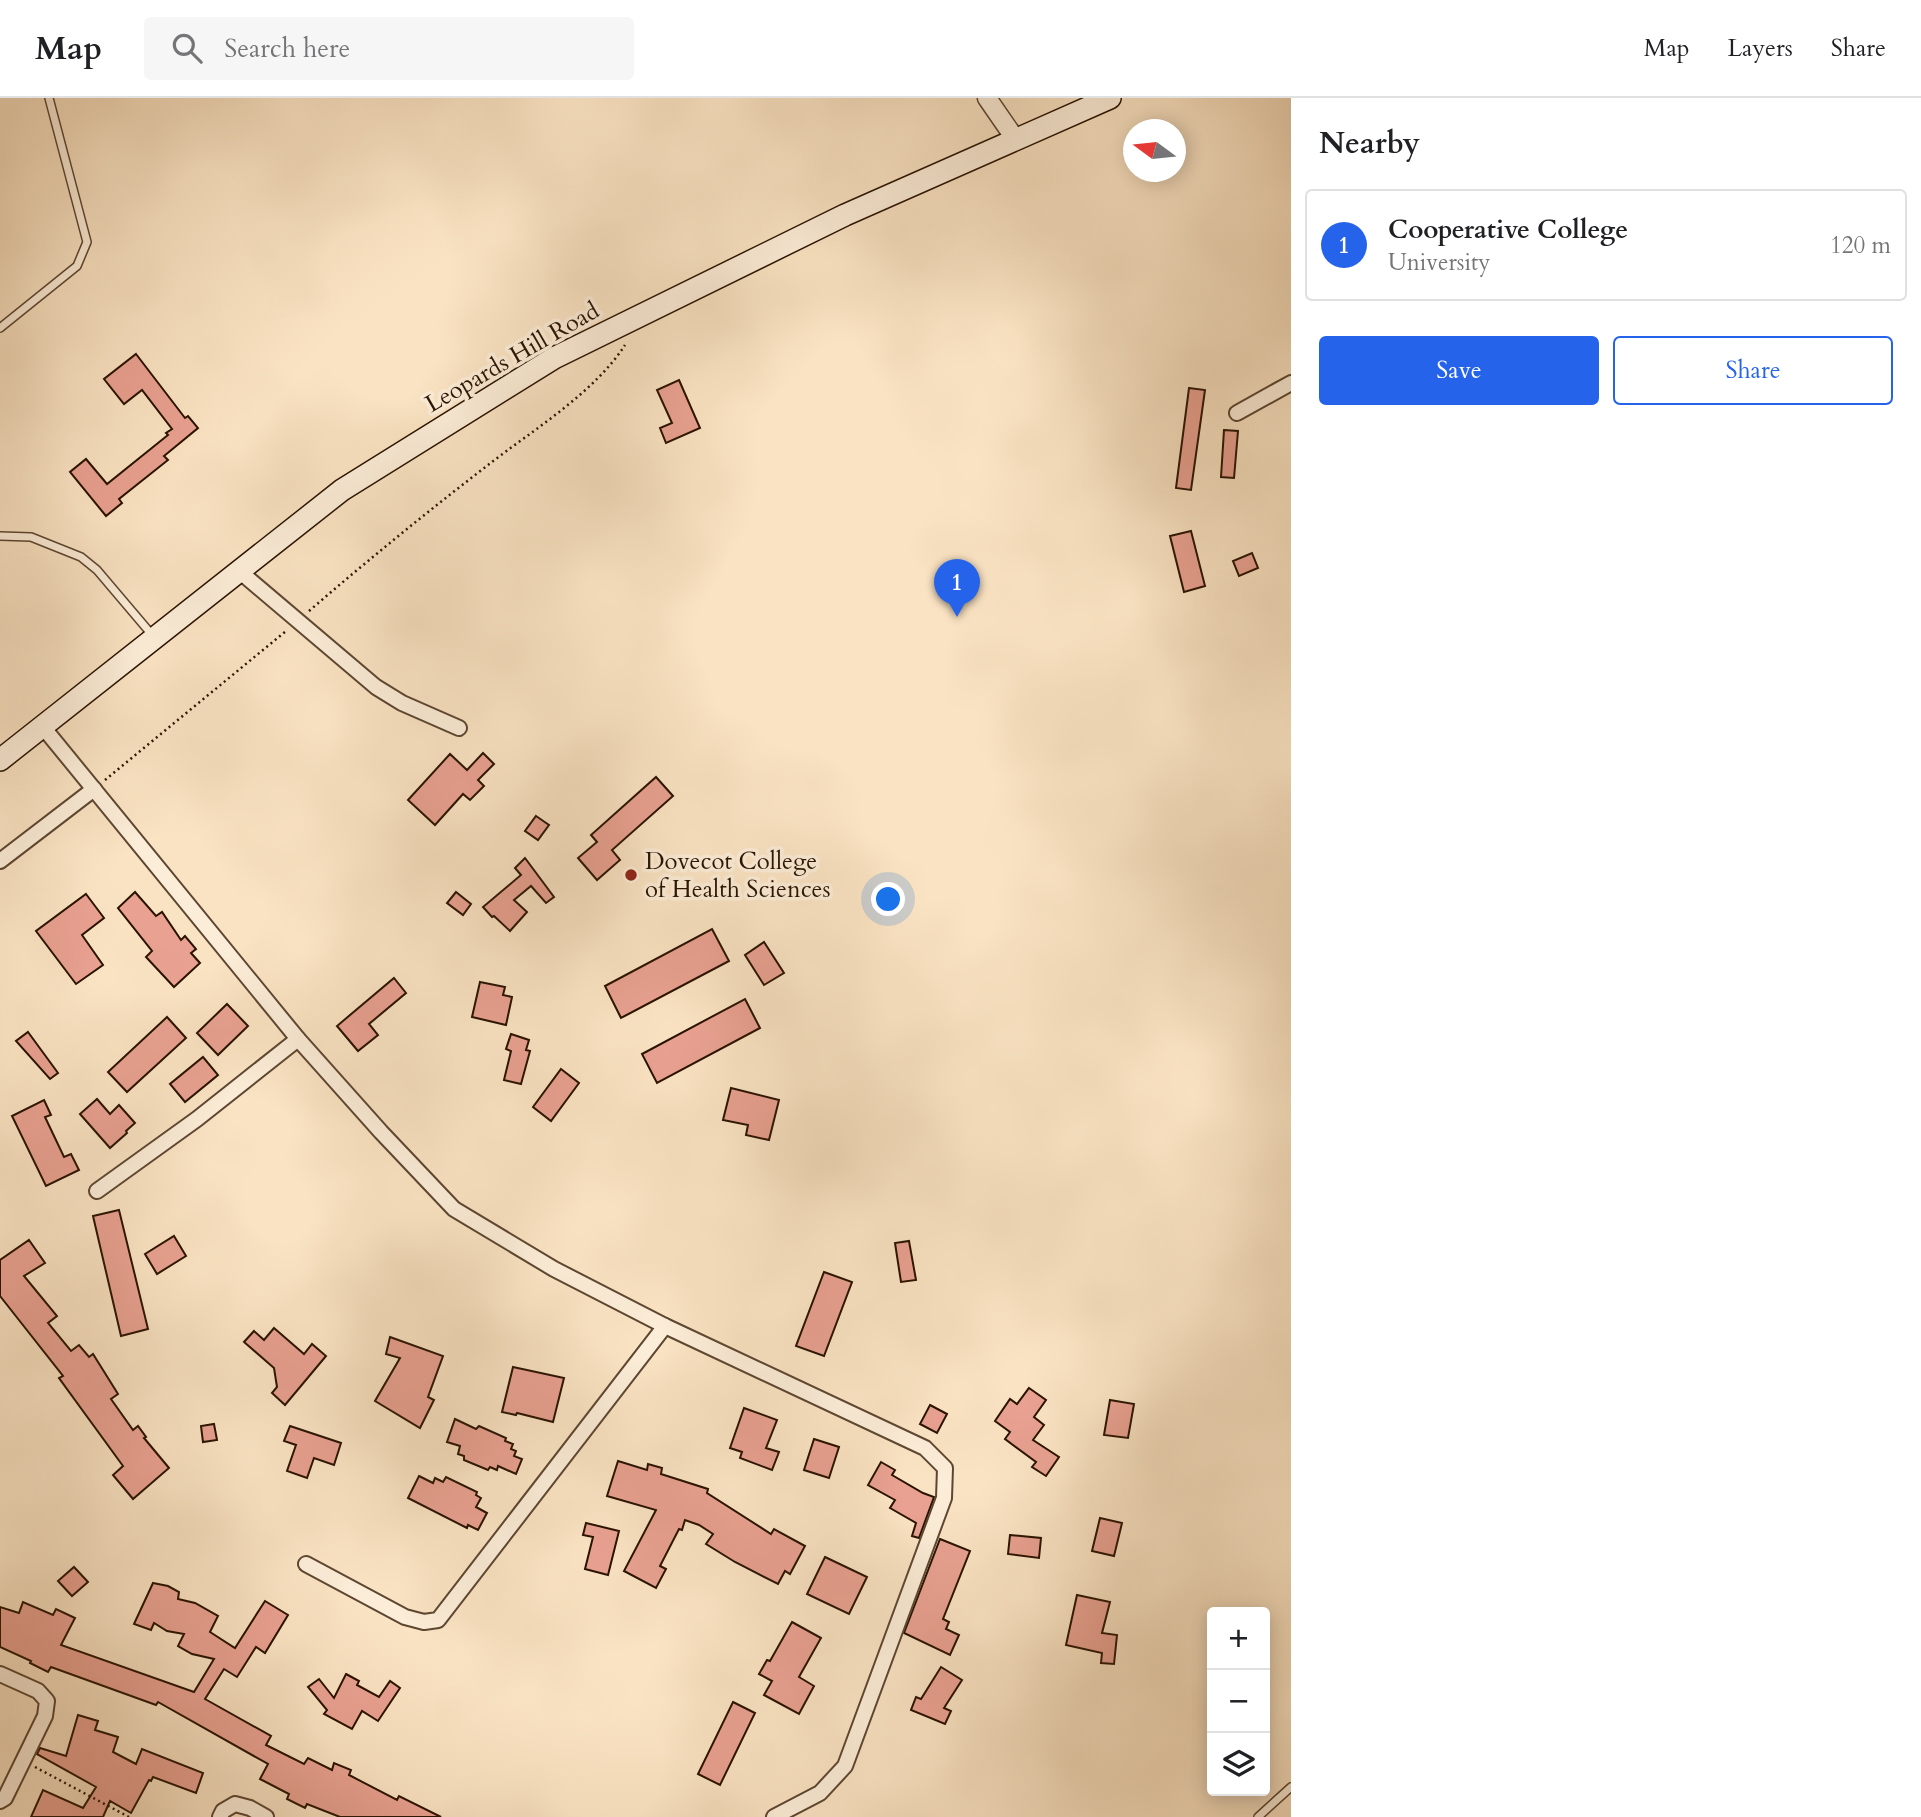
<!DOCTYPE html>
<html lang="en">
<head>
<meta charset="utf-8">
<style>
	body { margin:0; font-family:Cardo,serif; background:#f6f6f6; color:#202124 }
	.controls { position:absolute; right:21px; bottom:21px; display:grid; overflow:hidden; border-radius:7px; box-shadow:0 4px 18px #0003 }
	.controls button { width:63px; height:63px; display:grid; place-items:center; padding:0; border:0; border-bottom:2px solid #e0e0e0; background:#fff; color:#202124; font:35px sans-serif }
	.compass { position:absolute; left:1123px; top:21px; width:63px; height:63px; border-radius:50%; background:#fff; box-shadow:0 4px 18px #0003; rotate:285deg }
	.you { position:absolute; left:889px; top:802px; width:24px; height:24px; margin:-18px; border:5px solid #fff; border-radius:50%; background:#1a73e8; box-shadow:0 0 0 10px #1a73e833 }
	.badge { display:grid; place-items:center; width:46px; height:46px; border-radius:50%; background:#2563eb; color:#fff; font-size:23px; font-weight:700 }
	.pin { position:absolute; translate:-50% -58px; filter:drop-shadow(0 2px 4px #0008) }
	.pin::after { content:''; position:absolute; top:37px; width:24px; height:21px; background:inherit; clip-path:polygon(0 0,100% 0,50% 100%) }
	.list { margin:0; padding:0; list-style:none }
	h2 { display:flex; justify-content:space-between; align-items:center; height:91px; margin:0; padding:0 28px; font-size:30px }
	h2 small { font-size:23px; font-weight:400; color:#757577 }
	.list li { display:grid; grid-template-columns:46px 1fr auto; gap:21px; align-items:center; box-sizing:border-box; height:112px; margin:0 14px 14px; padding:0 14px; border:2px solid #e0e0e0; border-radius:7px }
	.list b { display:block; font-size:26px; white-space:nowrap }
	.list p { margin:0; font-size:23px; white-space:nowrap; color:#757577 }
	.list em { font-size:23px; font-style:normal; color:#757577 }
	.actions { display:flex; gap:14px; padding:21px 28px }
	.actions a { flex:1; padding:16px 0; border:2px solid #2563eb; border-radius:7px; text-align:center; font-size:24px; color:#2563eb }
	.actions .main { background:#2563eb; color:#fff }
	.icon { flex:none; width:38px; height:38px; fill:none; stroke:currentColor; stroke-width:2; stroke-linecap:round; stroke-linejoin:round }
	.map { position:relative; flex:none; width:1291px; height:1719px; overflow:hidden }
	header { display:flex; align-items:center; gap:42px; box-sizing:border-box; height:98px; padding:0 35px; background:#fff; border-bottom:2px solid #e0e0e0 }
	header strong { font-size:33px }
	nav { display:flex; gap:38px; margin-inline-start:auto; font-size:24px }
	.search { width:490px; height:63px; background:#f6f6f6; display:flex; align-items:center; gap:18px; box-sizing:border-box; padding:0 24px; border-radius:7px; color:#757577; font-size:26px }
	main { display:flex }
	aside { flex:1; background:#fff }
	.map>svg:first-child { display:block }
	.building { fill:#e9a191; stroke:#291200; stroke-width:2 }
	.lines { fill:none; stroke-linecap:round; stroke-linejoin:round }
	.service-casing { stroke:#5d4631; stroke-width:10 }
	.minor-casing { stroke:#5d4631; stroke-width:18 }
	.tertiary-casing { stroke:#5d4631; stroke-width:21 }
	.secondary-casing { stroke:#291200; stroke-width:24 }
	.path { stroke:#291200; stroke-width:2.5; stroke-dasharray:2 3.5; stroke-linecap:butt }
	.service { stroke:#fcedd8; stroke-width:7 }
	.minor { stroke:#fcedd8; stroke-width:14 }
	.tertiary { stroke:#fcedd8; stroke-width:18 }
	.secondary { stroke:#fcedd8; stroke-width:21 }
	.poi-dot { fill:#8f2418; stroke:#fcedd8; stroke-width:2.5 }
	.labels { text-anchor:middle; stroke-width:7; stroke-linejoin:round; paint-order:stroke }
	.street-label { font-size:24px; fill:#291200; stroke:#fcedd8 }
	.poi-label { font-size:24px; fill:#291200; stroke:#fcedd8; text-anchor:start }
</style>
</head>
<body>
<header>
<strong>Map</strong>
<div class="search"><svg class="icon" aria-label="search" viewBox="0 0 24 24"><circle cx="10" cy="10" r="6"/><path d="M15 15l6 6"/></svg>Search here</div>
<nav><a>Map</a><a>Layers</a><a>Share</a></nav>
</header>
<main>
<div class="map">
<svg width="1291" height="1719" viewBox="0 0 1291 1719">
	<rect width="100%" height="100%" fill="#fae3c3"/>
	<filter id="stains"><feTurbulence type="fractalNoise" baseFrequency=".00286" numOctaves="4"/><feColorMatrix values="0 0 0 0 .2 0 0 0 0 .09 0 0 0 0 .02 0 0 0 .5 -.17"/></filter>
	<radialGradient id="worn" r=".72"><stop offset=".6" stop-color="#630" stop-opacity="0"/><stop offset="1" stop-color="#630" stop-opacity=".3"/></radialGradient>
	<g class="building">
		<polygon points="136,256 185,320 188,318 198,330 164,358 168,362 119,401 122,405 106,418 70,374 86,361 107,386 168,337 166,335 172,331 142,292 124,306 104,281"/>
		<polygon points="679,282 700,330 666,345 660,330 672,325 657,292"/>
		<polygon points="1189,290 1205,292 1191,392 1176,390"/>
		<polygon points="1224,332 1238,333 1234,380 1221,379"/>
		<polygon points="1191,433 1205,488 1184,494 1170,438"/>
		<polygon points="1252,455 1258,470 1239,478 1233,463"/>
		<polygon points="483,655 494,666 478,682 484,688 470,702 463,696 435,727 408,702 450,656 467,672"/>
		<polygon points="656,679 673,698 612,752 620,762 597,782 578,760 597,744 591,737"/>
		<polygon points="536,718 549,727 538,742 525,733"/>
		<polygon points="525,760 554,799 546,805 531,788 514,802 527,814 510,833 494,818 492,819 483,809 521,777 515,770"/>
		<polygon points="135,794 156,818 162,814 181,842 185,838 196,851 191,855 200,865 174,889 146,859 152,853 118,810"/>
		<polygon points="456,794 471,806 463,817 447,805"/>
		<polygon points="86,796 104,820 82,837 103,867 76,886 36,833"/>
		<polygon points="712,831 729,863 621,920 605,888"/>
		<polygon points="764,844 784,875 764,887 745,857"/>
		<polygon points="394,880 406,895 369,926 378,937 358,953 337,928"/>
		<polygon points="480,884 505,889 503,897 512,899 506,927 472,919"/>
		<polygon points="745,901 760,930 657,985 642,956"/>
		<polygon points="227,906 248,928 218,957 197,935"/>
		<polygon points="167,919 186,940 127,994 108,974"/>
		<polygon points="28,934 58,975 50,981 16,943"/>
		<polygon points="511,936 529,942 526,952 530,953 521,986 504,982 511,953 506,951"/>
		<polygon points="203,959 218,977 185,1004 170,986"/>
		<polygon points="561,971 579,985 551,1023 533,1009"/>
		<polygon points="731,990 779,1002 769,1042 746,1037 748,1027 723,1022"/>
		<polygon points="97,1001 110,1016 119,1007 135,1025 126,1033 127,1035 110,1050 80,1016"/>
		<polygon points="44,1002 51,1017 45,1019 64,1059 71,1056 79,1072 46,1088 12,1018"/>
		<polygon points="119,1112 148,1231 121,1238 93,1118"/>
		<polygon points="174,1138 186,1158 157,1176 145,1156"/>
		<polygon points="29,1142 45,1165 24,1178 57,1218 48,1225 71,1253 79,1247 89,1259 93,1256 118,1296 111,1301 133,1332 138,1328 146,1339 144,1340 169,1370 133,1401 113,1377 123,1368 59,1280 63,1278 0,1198 0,1162"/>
		<polygon points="909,1143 916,1182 901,1184 895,1145"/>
		<polygon points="824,1174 852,1184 824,1258 796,1248"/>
		<polygon points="274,1230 304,1256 312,1246 326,1258 285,1307 272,1295 277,1289 274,1270 244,1244 254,1233 264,1242"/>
		<polygon points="390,1239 443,1258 428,1299 434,1302 420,1330 375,1303 400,1260 386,1256"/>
		<polygon points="513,1269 564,1280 553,1324 517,1315 516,1317 502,1314"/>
		<polygon points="1029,1290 1046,1302 1034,1319 1044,1327 1033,1342 1059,1359 1046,1378 1032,1369 1036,1364 1005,1341 1010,1334 995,1323 1010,1301 1017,1306"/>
		<polygon points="1110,1302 1134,1306 1128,1340 1104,1337"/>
		<polygon points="930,1307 947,1316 937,1335 920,1326"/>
		<polygon points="744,1310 777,1322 766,1350 779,1354 772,1372 740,1360 742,1354 730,1350"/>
		<polygon points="455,1321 476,1331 479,1328 506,1340 505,1343 513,1346 511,1351 516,1353 514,1358 522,1361 516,1376 498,1368 497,1372 490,1369 488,1372 464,1362 464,1358 458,1356 460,1348 447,1344"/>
		<polygon points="214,1326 217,1342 203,1344 201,1328"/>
		<polygon points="290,1328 341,1345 334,1367 314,1360 307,1380 287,1373 296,1347 284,1343"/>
		<polygon points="814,1341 839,1349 829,1380 804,1372"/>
		<polygon points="618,1363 647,1372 648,1366 662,1370 661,1376 708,1391 707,1395 771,1436 774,1431 805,1448 790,1476 785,1473 778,1486 735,1464 706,1446 713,1436 699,1427 685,1422 682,1432 679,1431 660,1468 666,1471 656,1490 624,1473 656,1412 607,1398"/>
		<polygon points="881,1364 895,1372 892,1377 923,1395 934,1399 919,1440 912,1438 916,1425 890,1410 895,1402 868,1387"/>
		<polygon points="419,1378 433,1385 435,1380 443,1384 446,1379 477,1394 476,1397 481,1400 476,1409 487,1415 478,1432 468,1427 467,1430 408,1400"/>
		<polygon points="1100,1420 1122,1425 1114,1458 1092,1453"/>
		<polygon points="586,1425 619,1433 608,1477 585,1471 593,1439 583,1437"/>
		<polygon points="1010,1437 1041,1440 1039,1460 1008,1456"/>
		<polygon points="940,1441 970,1453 943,1521 949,1524 946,1531 959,1537 950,1557 904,1535"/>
		<polygon points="825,1459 867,1479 849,1516 807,1496"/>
		<polygon points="74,1469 88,1484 72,1498 58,1483"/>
		<polygon points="153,1485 168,1488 179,1494 178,1501 195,1505 218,1518 210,1534 235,1550 265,1503 288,1517 265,1555 256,1549 237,1579 224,1571 205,1601 271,1638 266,1647 304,1666 308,1660 332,1672 334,1665 351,1672 349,1677 397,1702 399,1698 441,1719 340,1719 307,1706 305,1710 287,1701 289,1696 260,1681 268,1666 158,1604 156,1607 51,1569 48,1574 30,1565 31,1563 0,1549 0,1509 19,1515 23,1504 53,1517 56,1511 75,1520 61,1547 194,1594 214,1561 192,1556 178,1548 184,1536 167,1533 154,1525 151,1532 134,1526"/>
		<polygon points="1077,1497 1110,1504 1102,1535 1117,1537 1114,1566 1101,1565 1102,1555 1066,1547"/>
		<polygon points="792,1524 821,1540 799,1579 814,1588 799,1616 764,1597 772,1583 759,1576 767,1562 770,1563"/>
		<polygon points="941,1569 962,1582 944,1610 951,1613 945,1626 911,1612 916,1599 921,1601"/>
		<polygon points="346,1576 359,1583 357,1587 379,1599 390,1583 400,1590 378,1623 362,1613 352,1631 324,1616 327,1612 308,1589 319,1581 334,1600"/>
		<polygon points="733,1604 755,1615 720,1687 698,1676"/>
		<polygon points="78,1617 98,1623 95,1632 118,1639 113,1654 136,1666 142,1651 203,1675 196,1695 153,1679 151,1683 149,1682 131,1715 110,1703 103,1719 31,1719 43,1692 83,1710 96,1689 37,1656 40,1650 66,1658"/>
	</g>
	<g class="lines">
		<g class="service-casing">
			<g id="service">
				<polyline points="0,230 77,168 87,144 49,0"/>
				<polyline points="0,438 31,439 81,459 97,472 153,538"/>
				<polyline points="1258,1719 1291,1689"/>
			</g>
		</g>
		<g class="minor-casing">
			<g id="minor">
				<polyline points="1237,315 1291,285"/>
				<polyline points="238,472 376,589 402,605 459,630"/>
				<polyline points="43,629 298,941 381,1034 454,1111 554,1171 665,1228 925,1350 945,1370 944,1400 845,1668 820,1695 774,1719"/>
				<polyline points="0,763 94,691"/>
				<polyline points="97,1093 197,1021 298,941"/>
				<polyline points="306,1466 405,1519 424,1524 438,1522 665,1228"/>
				<polyline points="0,1576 38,1593 47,1603 45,1618 5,1700 0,1703"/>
				<polyline points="220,1719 223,1713 235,1706 250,1710 266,1719"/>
			</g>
		</g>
		<g class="tertiary-casing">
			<polyline id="tertiary" points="987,0 1016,42"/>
		</g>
		<g class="secondary-casing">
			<polyline id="secondary" points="0,662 342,392 554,260 845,117 1110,0"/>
		</g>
		<g class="path">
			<path d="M309,513C368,462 427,414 488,367C533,332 594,295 625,247"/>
			<polyline points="105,682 286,533"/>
			<polyline points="35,1669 129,1719"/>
		</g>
		<use href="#service" class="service"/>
		<use href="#minor" class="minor"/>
		<use href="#tertiary" class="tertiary"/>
		<use href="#secondary" class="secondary"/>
	</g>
	<circle class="poi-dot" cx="631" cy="777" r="7"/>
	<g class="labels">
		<g class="street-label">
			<text transform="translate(512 259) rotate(-30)" y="8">Leopards Hill Road</text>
		</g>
		<g class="poi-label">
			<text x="645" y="771">Dovecot College<tspan x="645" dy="28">of Health Sciences</tspan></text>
		</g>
	</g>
	<rect width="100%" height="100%" filter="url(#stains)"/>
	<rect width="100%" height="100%" fill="url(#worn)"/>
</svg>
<div class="controls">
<button>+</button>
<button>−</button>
<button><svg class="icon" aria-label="layers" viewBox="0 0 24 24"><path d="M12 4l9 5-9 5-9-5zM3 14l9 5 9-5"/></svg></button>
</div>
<svg class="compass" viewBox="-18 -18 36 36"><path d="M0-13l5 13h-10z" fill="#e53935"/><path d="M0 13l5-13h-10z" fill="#757577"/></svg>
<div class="you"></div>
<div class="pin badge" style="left:957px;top:519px">1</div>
</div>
<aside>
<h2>Nearby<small></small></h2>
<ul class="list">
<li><span class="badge">1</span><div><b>Cooperative College</b><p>University</p></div><em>120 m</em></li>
</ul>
<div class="actions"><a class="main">Save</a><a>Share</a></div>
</aside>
</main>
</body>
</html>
